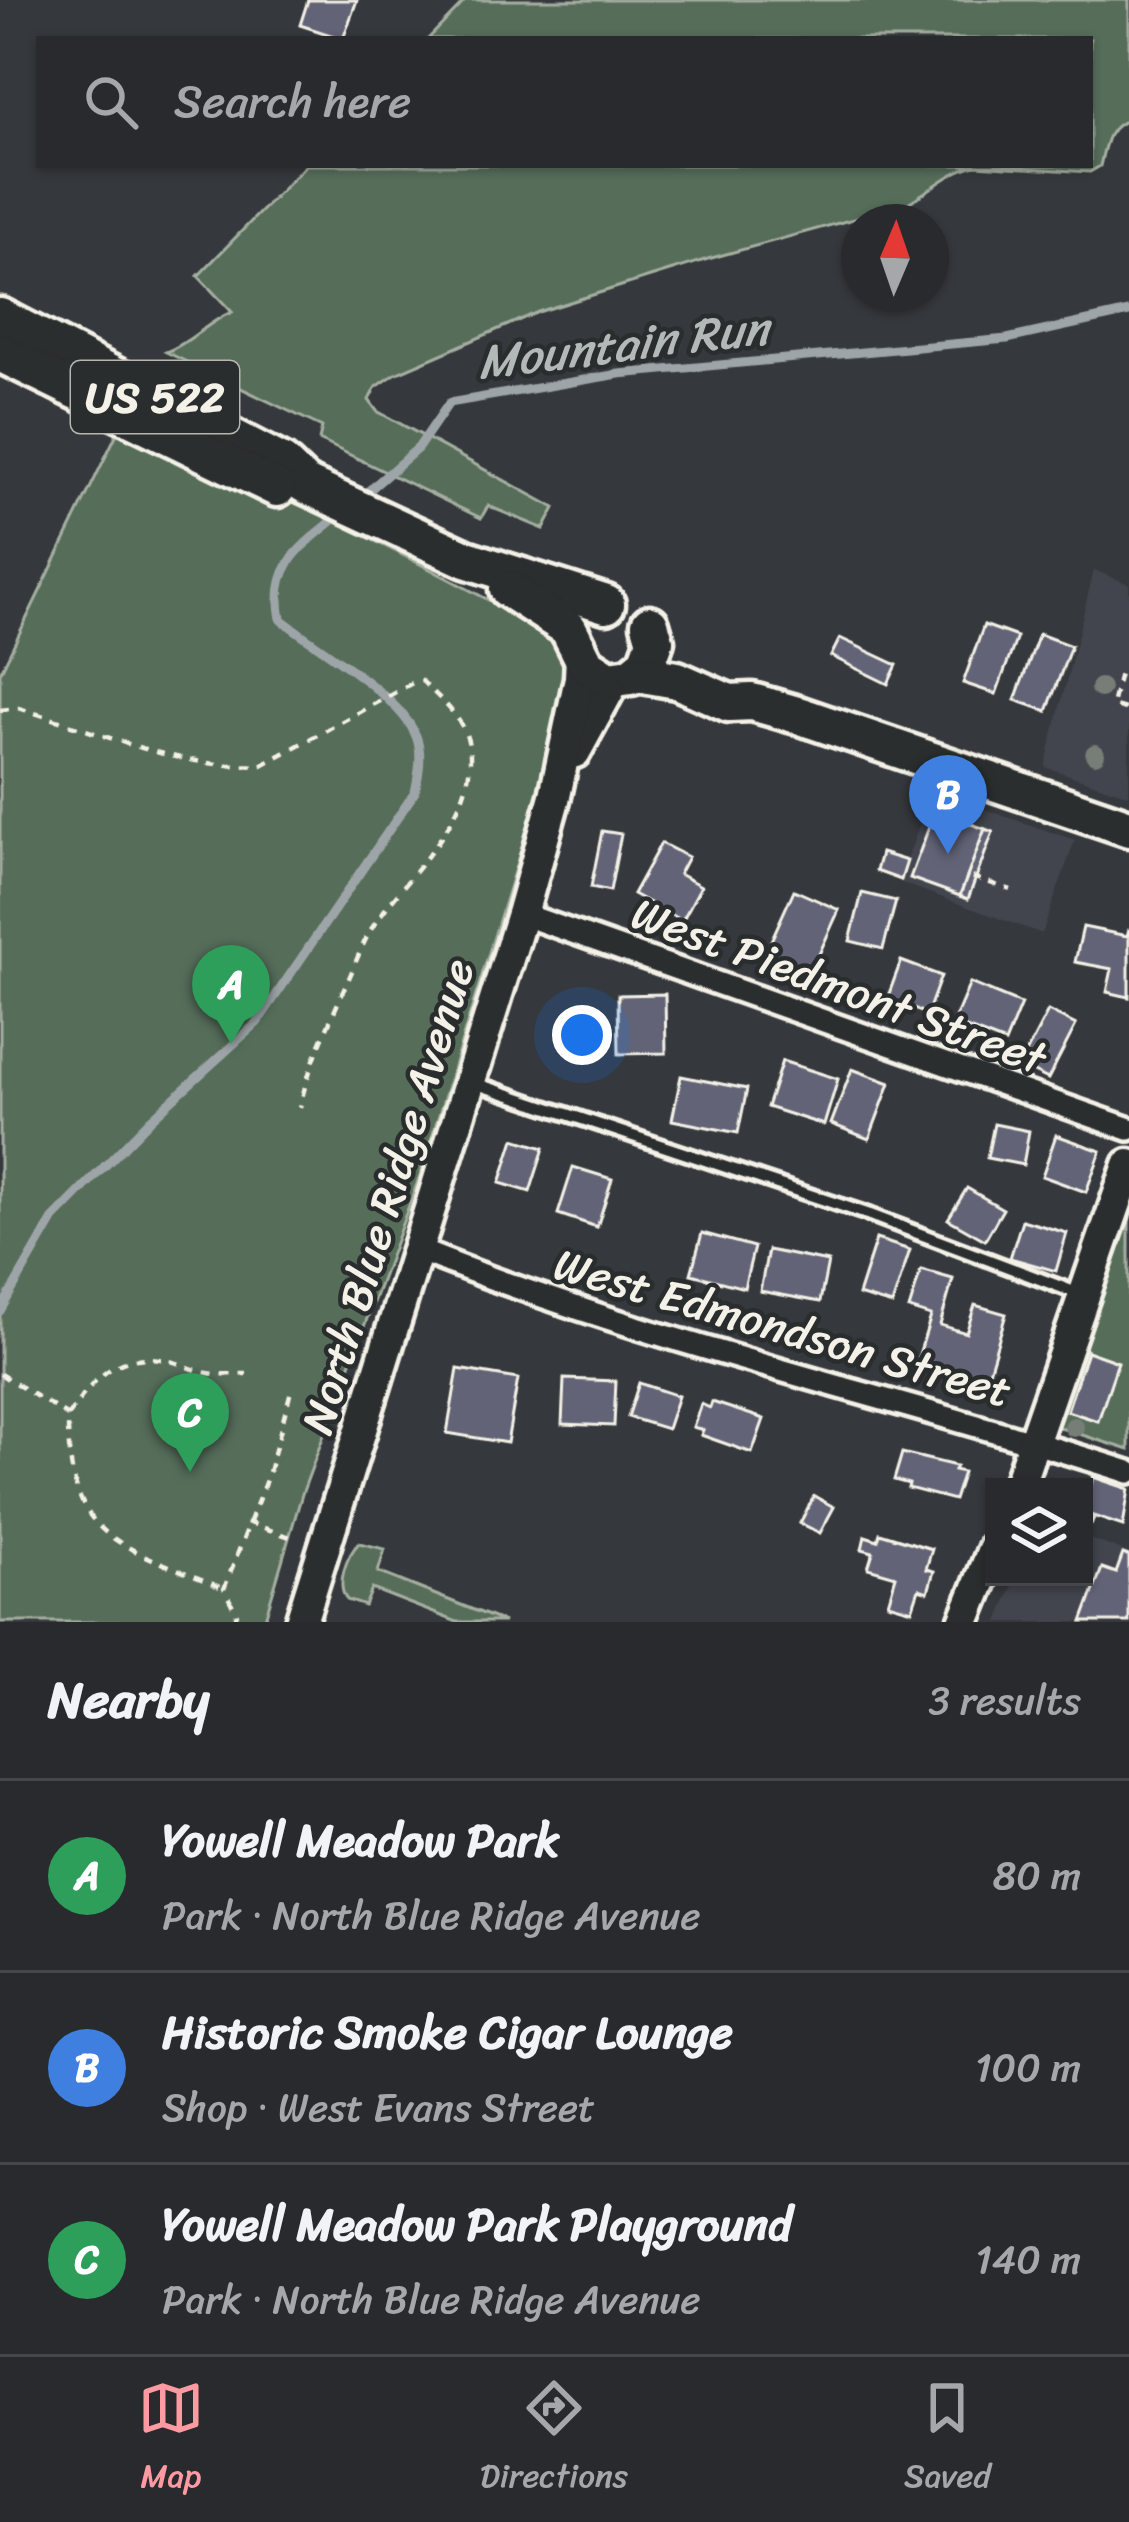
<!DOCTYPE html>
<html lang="en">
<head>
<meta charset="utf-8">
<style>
	body { margin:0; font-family:Sriracha,sans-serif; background:#343639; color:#f1f3f6 }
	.controls { position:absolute; right:36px; bottom:36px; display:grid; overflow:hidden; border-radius:0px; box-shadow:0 3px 9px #0004 }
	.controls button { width:108px; height:108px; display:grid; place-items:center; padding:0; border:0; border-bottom:3px solid #444649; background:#282a2d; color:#f1f3f6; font:60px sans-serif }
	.compass { position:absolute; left:841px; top:204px; width:108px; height:108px; border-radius:50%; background:#282a2d; box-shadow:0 3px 9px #0004; rotate:2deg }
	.you { position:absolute; left:582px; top:1035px; width:42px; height:42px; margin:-30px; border:9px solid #fff; border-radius:50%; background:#1a73e8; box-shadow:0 0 0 18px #1a73e833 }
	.badge { display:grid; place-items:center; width:78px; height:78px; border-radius:50%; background:#ff9aa2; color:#fff; font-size:39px; font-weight:700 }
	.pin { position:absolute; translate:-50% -99px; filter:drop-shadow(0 3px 6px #0008) }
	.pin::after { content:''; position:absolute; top:63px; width:42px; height:36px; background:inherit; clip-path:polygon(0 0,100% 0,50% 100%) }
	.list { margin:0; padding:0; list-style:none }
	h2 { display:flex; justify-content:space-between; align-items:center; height:156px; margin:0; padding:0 48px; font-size:51px }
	h2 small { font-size:39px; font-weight:400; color:#a5a7aa }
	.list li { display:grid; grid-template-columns:78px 1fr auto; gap:36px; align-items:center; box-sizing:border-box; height:192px; padding:0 48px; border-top:3px solid #444649 }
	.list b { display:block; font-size:45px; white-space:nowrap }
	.list p { margin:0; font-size:39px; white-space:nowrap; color:#a5a7aa }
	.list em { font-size:39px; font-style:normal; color:#a5a7aa }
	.icon { flex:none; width:66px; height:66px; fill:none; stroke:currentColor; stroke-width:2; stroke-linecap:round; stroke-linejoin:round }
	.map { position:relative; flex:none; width:1129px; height:1622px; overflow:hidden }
	.search { position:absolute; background:#282a2d; box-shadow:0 3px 9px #0004; left:36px; right:36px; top:36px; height:132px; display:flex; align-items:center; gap:30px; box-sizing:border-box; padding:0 42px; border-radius:0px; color:#a5a7aa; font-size:45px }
	.sheet { height:732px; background:#282a2d }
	nav { display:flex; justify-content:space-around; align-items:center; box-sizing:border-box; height:168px; border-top:3px solid #444649; background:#282a2d; font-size:33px; color:#a5a7aa }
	nav a { display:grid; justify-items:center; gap:6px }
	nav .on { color:#ff9aa2 }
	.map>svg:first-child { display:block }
	.built { fill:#42454d }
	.green { fill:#566d5a; stroke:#a5afa1; stroke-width:3 }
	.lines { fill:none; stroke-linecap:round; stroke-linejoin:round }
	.stream { stroke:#9ea5a8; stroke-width:9 }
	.building { fill:#626476; stroke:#f4f1e8; stroke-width:3 }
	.lane-casing { stroke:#f4f1e8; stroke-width:20 }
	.street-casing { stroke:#f4f1e8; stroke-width:30 }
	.secondary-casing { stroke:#f4f1e8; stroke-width:39 }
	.primary-casing { stroke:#f4f1e8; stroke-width:45 }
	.path { stroke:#f4f1e8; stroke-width:4.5; stroke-dasharray:9 9; stroke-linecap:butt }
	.lane { stroke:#2a2d2e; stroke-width:10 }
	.street { stroke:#2a2d2e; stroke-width:21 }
	.secondary { stroke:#2a2d2e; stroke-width:30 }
	.primary { stroke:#2a2d2e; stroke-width:36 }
	.tree { fill:#777d77 }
	.labels { text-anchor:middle; stroke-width:9; stroke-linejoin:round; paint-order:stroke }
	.shield { fill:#2a2d2e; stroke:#b7b6b0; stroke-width:3 }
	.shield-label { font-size:42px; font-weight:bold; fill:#f4f1e8 }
	.street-label { font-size:45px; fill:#f4f1e8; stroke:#2a2d2e }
	.water-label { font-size:48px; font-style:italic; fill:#b3b8b8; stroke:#2a2d2e }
</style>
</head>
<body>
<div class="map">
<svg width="1129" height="1622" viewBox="0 0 1129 1622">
	<rect width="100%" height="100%" fill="#35383c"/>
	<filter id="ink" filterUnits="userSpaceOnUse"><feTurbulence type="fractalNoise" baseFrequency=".00833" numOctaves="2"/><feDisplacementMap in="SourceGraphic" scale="24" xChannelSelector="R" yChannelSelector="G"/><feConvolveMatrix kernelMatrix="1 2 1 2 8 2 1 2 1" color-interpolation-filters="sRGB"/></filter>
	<g filter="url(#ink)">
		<g class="built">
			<polygon points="1094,570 1129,584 1129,795 1045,767"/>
			<polygon points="931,791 1075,840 1042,934 899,882"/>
			<polygon points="1084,1537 1129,1553 1129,1622 998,1622 1016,1577 1084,1577"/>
		</g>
		<g class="green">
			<path d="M466,0H1129V120C1107,125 1105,145 1100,166L1090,172L976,165C950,170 930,192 904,205L708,259L538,312L395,374L375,388L369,400L377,411L555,508L544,529L488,506L481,518L319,440L322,427L166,352C192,342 207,322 232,312L198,276L306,165H1090V39H428Z"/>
			<path d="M121,425C269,485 410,556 549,633L566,652L575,674L421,1173L302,1494L264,1622H0V673Z"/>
			<polygon points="1129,1212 1129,1450 1054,1426"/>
			<path d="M359,1543L385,1549L378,1572L504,1622H457L372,1589L365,1606L347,1600C335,1585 347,1555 359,1543Z"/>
		</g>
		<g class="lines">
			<g class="stream">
				<polyline points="359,499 418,448 449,403 619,374 1007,339 1129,312"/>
				<path d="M0,1311L54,1218L151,1119L257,1023L415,792C419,774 423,753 416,736C399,694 315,647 281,619C270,563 303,546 342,513"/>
			</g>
		</g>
		<g class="building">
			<polygon points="308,0 357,0 343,39 300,25"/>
			<polygon points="984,625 1017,637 996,694 963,683"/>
			<polygon points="1039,634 1071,646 1047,711 1015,700"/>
			<polygon points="840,638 897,665 888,684 831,656"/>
			<polygon points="935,811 985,829 960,896 910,878"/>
			<polygon points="985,829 993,832 968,899 960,896"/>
			<polygon points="602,831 621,834 610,891 591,887"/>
			<polygon points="661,843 688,857 679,874 701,886 682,921 633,894"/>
			<polygon points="881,853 907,861 901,880 876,871"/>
			<polygon points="794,890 839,910 810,974 765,954"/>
			<polygon points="862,893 896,901 883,949 850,941"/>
			<polygon points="1083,927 1127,936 1129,929 1129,997 1107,992 1112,969 1075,962"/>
			<polygon points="901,961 941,976 927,1014 887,999"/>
			<polygon points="970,983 1021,1004 1005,1043 953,1023"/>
			<polygon points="665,994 666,1053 619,1054 618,995"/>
			<polygon points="1048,1011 1076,1025 1048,1079 1020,1065"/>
			<polygon points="782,1061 838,1079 824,1125 767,1107"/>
			<polygon points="852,1069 890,1083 869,1139 831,1124"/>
			<polygon points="681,1076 747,1089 738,1133 672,1120"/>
			<polygon points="994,1124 1029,1131 1023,1165 987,1158"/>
			<polygon points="1056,1135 1101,1151 1086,1192 1042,1176"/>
			<polygon points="514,1139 544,1148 530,1192 500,1183"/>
			<polygon points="573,1167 612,1179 597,1227 558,1214"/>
			<polygon points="967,1188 1003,1209 985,1240 948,1219"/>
			<polygon points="1022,1220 1067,1233 1056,1271 1010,1258"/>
			<polygon points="702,1233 754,1247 744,1288 691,1274"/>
			<polygon points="876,1239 910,1250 892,1305 858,1295"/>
			<polygon points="768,1250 828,1262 820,1302 760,1291"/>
			<polygon points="921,1270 953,1279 940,1325 966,1333 975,1305 1006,1314 986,1382 917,1361 931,1316 909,1309"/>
			<polygon points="1087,1351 1118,1362 1098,1421 1067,1411"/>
			<polygon points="458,1369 518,1379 507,1443 447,1433"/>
			<polygon points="564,1379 616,1381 614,1426 562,1424"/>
			<polygon points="639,1383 678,1396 667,1429 628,1417"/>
			<polygon points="712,1402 764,1419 752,1453 701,1435 703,1430 693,1427 701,1404 710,1408"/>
			<polygon points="902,1453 956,1466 954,1470 963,1472 954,1500 908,1488 909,1484 894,1480"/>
			<polygon points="1093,1477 1129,1489 1123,1526 1084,1513"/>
			<polygon points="814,1496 834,1507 820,1533 800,1523"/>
			<polygon points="880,1533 932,1549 926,1569 934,1571 928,1592 919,1589 912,1610 888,1603 896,1576 868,1568 873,1552 862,1549 865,1536 878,1540"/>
			<polygon points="1123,1554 1129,1556 1129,1622 1082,1622 1102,1568 1116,1573"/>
		</g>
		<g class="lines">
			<g class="lane-casing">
				<polyline id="lane" points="471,1082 870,1215 1082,1295"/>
			</g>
			<g class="street-casing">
				<g id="street">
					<polyline points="522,914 1129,1129"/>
					<path d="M418,1250C648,1343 893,1396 1129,1472"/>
				</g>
			</g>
			<g class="secondary-casing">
				<g id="secondary">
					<polyline points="575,752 615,679"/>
					<polyline points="1018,1487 1129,1165"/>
					<polyline points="301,1622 522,914 555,796 580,678 581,656"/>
					<polyline points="964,1622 994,1548"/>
				</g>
			</g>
			<g class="primary-casing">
				<g id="primary">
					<polyline points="0,317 282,463 304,484 466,559 606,604"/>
					<polyline points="0,353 277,488"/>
					<polyline points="508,589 568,628 586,664 609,679 631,676 647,663 655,641 650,624"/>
					<polyline points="637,673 677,680 729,703 752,702 801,716 1129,828"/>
				</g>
			</g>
			<g class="path">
				<polyline points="1125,709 1112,705 1120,673 1129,676"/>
				<path d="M0,710L18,708C96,730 179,771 262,765L416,681H422C444,703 469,722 470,755C472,822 405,876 372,928C361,946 354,968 345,987C328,1026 309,1064 300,1107"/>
				<polyline points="972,877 1011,890"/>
				<path d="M0,1374L68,1416C67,1546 123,1543 224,1589"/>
				<path d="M68,1416C94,1377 120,1349 170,1361C183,1364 195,1371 208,1373C220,1375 234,1374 247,1374"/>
				<polyline points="247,1522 296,1539"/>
				<polyline points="1084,1542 1094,1516"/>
				<polyline points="234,1622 237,1614 224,1589 269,1472 291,1391"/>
			</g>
			<use href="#lane" class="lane"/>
			<use href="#street" class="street"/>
			<use href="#secondary" class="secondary"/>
			<use href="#primary" class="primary"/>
		</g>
		<g class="tree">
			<circle cx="1100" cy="688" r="10"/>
			<circle cx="1095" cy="754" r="10"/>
			<circle cx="1074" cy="1427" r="10"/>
		</g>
	</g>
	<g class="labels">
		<rect class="shield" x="71" y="361" width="168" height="72" rx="9"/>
		<g class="shield-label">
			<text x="155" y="412">US 522</text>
		</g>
		<g class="street-label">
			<text transform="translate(839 985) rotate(20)" y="16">West Piedmont Street</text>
			<text transform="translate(387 1196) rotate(-73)" y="16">North Blue Ridge Avenue</text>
			<text transform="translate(783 1327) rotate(16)" y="16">West Edmondson Street</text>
		</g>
		<g class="water-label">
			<text transform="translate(623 344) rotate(-7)" y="17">Mountain Run</text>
		</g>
	</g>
</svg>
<div class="controls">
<button><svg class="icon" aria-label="layers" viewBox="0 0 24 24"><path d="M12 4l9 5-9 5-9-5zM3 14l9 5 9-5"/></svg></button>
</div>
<svg class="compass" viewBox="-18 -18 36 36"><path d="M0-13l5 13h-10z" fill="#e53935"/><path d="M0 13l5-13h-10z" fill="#a5a7aa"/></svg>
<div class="you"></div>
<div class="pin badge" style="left:231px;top:1044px;background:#2e9e5b">A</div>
<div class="pin badge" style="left:948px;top:854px;background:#3f7fe0">B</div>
<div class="pin badge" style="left:190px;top:1472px;background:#2e9e5b">C</div>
<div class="search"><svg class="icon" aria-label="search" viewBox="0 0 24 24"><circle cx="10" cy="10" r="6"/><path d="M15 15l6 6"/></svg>Search here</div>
</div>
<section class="sheet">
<h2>Nearby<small>3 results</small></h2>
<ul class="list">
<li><span class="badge" style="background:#2e9e5b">A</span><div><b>Yowell Meadow Park</b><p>Park · North Blue Ridge Avenue</p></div><em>80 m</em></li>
<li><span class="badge" style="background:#3f7fe0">B</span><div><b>Historic Smoke Cigar Lounge</b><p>Shop · West Evans Street</p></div><em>100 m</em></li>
<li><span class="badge" style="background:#2e9e5b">C</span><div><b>Yowell Meadow Park Playground</b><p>Park · North Blue Ridge Avenue</p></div><em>140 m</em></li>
</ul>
</section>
<nav>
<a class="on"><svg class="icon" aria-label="map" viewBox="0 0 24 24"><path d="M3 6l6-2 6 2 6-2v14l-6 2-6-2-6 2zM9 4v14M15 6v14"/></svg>Map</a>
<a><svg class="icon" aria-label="directions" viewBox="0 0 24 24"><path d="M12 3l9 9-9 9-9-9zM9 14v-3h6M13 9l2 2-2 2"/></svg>Directions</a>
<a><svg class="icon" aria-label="saved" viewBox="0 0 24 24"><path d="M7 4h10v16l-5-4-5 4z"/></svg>Saved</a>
</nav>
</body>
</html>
